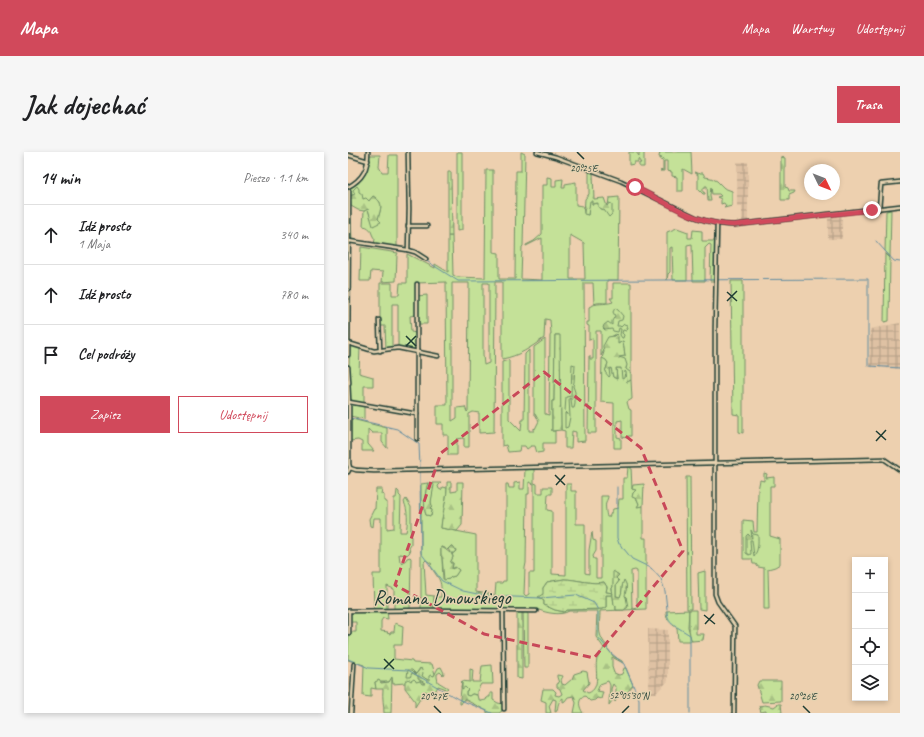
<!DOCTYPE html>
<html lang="pl">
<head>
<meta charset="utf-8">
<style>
	body { margin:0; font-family:Caveat,sans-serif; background:#f6f6f6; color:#202124 }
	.controls { position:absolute; right:12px; bottom:12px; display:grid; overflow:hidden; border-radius:0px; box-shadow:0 2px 6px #0003 }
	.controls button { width:36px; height:36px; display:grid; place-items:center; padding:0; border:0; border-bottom:1px solid #e0e0e0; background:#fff; color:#202124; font:20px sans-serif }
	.compass { position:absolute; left:456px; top:12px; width:36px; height:36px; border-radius:50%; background:#fff; box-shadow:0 2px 6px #0003; rotate:133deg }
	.stop { position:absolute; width:12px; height:12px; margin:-9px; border:3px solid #d1495b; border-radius:50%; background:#fff }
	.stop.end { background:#d1495b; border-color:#fff; box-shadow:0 1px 4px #0008 }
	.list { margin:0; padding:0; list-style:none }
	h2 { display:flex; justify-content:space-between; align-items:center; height:52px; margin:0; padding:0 16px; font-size:17px }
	h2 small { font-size:13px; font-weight:400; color:#757577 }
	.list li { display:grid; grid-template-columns:26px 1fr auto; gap:12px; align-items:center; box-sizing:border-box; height:60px; padding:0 16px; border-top:1px solid #e0e0e0 }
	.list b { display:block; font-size:15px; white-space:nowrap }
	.list p { margin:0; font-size:13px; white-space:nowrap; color:#757577 }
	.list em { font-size:13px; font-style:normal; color:#757577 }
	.actions { display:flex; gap:8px; padding:12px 16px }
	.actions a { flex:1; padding:9px 0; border:1px solid #d1495b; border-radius:0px; text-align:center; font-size:14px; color:#d1495b }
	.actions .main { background:#d1495b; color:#fff }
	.icon { flex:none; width:22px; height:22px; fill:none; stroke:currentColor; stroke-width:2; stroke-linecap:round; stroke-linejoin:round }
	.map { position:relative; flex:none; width:552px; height:561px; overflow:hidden; border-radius:0px }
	header { display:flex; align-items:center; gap:24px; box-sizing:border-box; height:56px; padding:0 20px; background:#d1495b; color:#fff }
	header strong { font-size:19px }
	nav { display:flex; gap:22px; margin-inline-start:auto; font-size:14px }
	.intro { display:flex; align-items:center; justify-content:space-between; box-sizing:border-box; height:96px; padding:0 24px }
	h1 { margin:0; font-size:28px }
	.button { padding:10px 18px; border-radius:0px; background:#d1495b; color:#fff; font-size:14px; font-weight:700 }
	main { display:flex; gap:24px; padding:0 24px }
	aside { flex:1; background:#fff; border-radius:0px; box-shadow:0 2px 6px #0003 }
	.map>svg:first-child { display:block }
	.industrial { fill:url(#industrial-grid) }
	.green { fill:#c4e198; stroke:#728f66; fill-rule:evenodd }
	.forest { fill:url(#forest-firs); stroke:#728f66 }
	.wetland { fill:url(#wetland-marsh); stroke:#728f66 }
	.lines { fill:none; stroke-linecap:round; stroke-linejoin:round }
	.stream { stroke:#618ca1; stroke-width:1 }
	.minor-casing { stroke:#1f3d34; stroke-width:5.5 }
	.minor { stroke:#e6d2b0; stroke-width:2.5 }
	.route { stroke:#d1495b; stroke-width:5 }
	.marked { fill:none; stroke:#c84859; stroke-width:3; stroke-dasharray:8 5; stroke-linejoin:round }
	.ticks { fill:none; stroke:#1f3d34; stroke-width:1.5 }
	.labels { text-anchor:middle; stroke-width:3; stroke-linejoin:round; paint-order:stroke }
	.street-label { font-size:20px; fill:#1f3d34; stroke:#e6d2b0 }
	.ticks-label { font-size:10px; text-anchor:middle; fill:#1f3d34; stroke:#e6d2b0; stroke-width:3; stroke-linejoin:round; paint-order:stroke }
</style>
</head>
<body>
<header>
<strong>Mapa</strong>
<nav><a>Mapa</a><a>Warstwy</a><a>Udostępnij</a></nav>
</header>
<div class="intro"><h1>Jak dojechać</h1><a class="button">Trasa</a></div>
<main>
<aside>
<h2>14 min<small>Pieszo · 1.1 km</small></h2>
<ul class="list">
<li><svg class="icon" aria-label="ahead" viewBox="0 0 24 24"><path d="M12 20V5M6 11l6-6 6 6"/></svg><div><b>Idź prosto</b><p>1 Maja</p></div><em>340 m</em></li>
<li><svg class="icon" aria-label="ahead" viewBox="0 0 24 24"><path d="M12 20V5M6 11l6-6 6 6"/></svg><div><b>Idź prosto</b></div><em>780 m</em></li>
<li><svg class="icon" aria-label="arrive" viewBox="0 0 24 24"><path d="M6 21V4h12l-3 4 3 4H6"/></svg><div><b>Cel podróży</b></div></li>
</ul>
<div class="actions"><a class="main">Zapisz</a><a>Udostępnij</a></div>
</aside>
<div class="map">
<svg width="552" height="561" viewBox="0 0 552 561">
	<defs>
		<pattern id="industrial-grid" width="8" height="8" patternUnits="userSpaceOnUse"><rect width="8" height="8" fill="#dec1a3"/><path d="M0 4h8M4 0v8" fill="none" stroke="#b39e86"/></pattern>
		<pattern id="forest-firs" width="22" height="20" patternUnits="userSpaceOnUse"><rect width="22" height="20" fill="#c4e198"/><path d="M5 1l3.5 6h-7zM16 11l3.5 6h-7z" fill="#a8c284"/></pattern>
		<pattern id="wetland-marsh" width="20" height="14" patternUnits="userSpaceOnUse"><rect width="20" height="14" fill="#c4e198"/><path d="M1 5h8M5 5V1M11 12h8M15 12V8" fill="none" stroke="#a8c284"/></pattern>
	</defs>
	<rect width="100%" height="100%" fill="#edd0af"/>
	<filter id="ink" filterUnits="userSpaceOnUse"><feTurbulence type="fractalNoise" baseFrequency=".025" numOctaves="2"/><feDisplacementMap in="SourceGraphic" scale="8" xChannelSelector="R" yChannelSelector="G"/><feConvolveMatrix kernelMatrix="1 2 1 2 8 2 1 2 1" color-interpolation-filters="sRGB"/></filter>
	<g filter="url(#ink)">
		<g class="industrial">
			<polygon points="389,10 400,10 400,69 394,69 394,55 389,55"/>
			<polygon points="494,64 494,87 480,87 480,65"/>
			<polygon points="552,171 552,217 521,215 522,177"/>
			<polygon points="300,477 320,478 320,529 308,541 301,541"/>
		</g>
		<g class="green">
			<polygon points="109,0 114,0 114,78 109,79"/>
			<path d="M173,0L177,2L175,94L174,95L173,127L194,128V86L178,94V93L186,89L194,82V33H199V25L204,26V35H208V28L215,27L214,36H217V32L228,30V53L235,54L236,61L240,63L241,48L245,49L244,52L250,51L252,57L256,58L259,61L261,46L271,45L270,128H259V151C254,151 250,150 246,152L245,131H236L237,289L228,290V280L224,279L223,296H217V279L213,278L211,183H207L206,249H204V279H207V291H195V300L189,301L187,294H183L179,297L177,294H172L171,299L160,300L158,293L154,294V210L161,208V267L173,279L174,268H176L177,202L181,198V279H186V276L187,277L191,269L187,262H186V195L197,187V262L201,263L202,184L203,182L202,168L197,167L196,186C182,196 171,204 154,207V130H147L146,280L131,281V261L125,260L121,262V295H116V286L109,287V303H100V283H95V272H89V253H99L98,130L68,131V163L62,164L63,180L68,181L67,198L50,196V152H44V196L38,197L37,174H32V131H44V143H51L52,131H59V102L87,116V112L100,120V84H104L105,123L109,125L137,126L138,18H145V100L151,101V127H167L168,19H173ZM222,83L236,91L237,127H222ZM104,131H121L120,259L119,260L117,255L109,256V266L104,269ZM135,131H141V211L136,213L135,203Z"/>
			<polygon points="281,0 288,0 291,4 291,0 296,0 296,15 291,15 291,11 293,11 290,7 290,10 286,10 286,12 281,13"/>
			<polygon points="312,0 343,0 344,22 335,17 335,39 329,39 329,25 324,24 324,20 319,19 319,9 316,9 316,19 312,19 315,18 315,9 312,8 312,6 316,7 311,5"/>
			<path d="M21,3H32L31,15L34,20H40L41,3H49V96L26,92L27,87C22,82 25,75 15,74L16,59L20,57L23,67H30C33,55 36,51 25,44L21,49L15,47L7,42L2,44L4,88L2,85L1,39L3,35C15,27 21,17 21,3Z"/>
			<polygon points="346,20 351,22 352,21 355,21 357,25 363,26 369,29 376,36 384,39 384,54 376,56 378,54 376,51 373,52 373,47 369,45 373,44 371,42 364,42 363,35 362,43 363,49 360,49 359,34 357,34 357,36 355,36 355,40 357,41 357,42 355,42 350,37 350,23"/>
			<polygon points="543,58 542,105 537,99 538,59"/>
			<polygon points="329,76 340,80 340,86 344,86 345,78 354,79 354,89 368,89 367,129 362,129 363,93 361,92 357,96 357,129 345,129 344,92 339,93 339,128 325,128 324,95 322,96 322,120 320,122 319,128 319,80"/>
			<polygon points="13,95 50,101 49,103 48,129 34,130 35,120 23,119 22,129 12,129"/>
			<polygon points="537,101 542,106 541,169 536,170"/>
			<polygon points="383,129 395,129 395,281 391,280 391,263 385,262"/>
			<path d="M265,131H283V221L277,217L269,205L277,204L275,189L270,192L268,182L263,185L253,204V179H248V281H240L241,204H242V207H245V187L241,188V174L239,173V170H241V155C249,150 256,153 265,150L262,146H265Z"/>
			<polygon points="79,143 79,172 69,172 69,144"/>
			<polygon points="2,193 12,196 11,221 25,225 25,234 16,234 16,267 2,264 2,225 1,216"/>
			<polygon points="254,206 258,207 260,211 257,220 261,221 261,217 263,216 265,225 269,227 268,216 273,216 279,220 279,230 283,228 284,247 279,250 281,257 283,258 283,284 280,284 280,286 274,285 274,268 269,269 269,285 273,286 273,296 266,296 266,251 253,250"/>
			<polygon points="4,267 39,276 39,296 34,290 34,281 24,281 20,277 20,292 26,299 14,299 14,290 10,288 2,289 2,269"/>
			<path d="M280,315H283L284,337L288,338L285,341V345L289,347L291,352L290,354H295V386H298V457L252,459C252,475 248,482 260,495L259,496H256L248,485L249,459H221C213,464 199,461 191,458L109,459L87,457V445H93C94,426 91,429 82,413L84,412L78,408L76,410L78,443L86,444L85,457H73V332L80,331C77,340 75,355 78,363L83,364L84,358L82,356L84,354L83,350L85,333L84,331H93L90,334L91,337L93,338L95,335L99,336C99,350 94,362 93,376L128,383V440L147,443L148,431H154L155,429H158V332H160L161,336H166V331L172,330V337H176L177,318L186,317V331L189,332V341H195V335H204V342H200L199,358L204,359V422L218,423V332H223V339H228V372H237V421L241,422V398L244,380L245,388L248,389V399L245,404L246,407H248V426H253V344H260C260,346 259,348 258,350C257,353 258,361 259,365H261L265,357L270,356L271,347H275V326H279ZM181,330L186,332V421H181V442L178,444L176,442L177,416L178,411L179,342H181ZM103,394H105L108,399L106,401H104L105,405L102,411H105L104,418L107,415L111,418L107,424L103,425L101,427H95L94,405L93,404V395L97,396L98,399ZM287,418L289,419V456L286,457L284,456L283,419ZM266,420L271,423L268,426L271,429L268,433V444L272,445C275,440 273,434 276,429C280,434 278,438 276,444L278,445L279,455L276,458H268V454L266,453L264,436L265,435ZM216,427C228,427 245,433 256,430L259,435L258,440L265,441L264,443H258V455L254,457L219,458L216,460L207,458L196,453V449L191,445L196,442L195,436L199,430Z"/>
			<polygon points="416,321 419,322 418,326 426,325 426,334 422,334 422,384 432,387 432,412 427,415 420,417 421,457 416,457 416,416 410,415 408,412 405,412 404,407 395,407 395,368 405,369 406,380 409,380 410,338 412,328 416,329"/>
			<polygon points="338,325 342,325 343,457 339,457"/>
			<path d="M28,337H34L33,342L36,343V349L39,350V377L46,376V346H48L49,338L51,340V343L53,345L52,380H58C60,371 60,358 56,350L58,347L63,355V393L61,396L62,400L59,403L51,402L52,410L54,412V409H57L59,406L62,405L63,406L62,458H46V437L39,434V458H26L25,422H33V366H26L25,375L22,374L21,367L26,357H27Z"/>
			<polygon points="357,419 357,458 351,457 350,421"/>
			<path d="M341,458L340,475L344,489H330L329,476C322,471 318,468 318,459Z"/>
			<polygon points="39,459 40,467 35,466 33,469 33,479 40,480 39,481 42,482 43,480 46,480 47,471 55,474 54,493 46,493 46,507 64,509 65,511 84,512 87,522 82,529 73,524 73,518 72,516 68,522 64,518 62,525 64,520 70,524 77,533 63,529 57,531 45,532 44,526 41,530 27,530 28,537 23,536 23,545 15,544 16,513 0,508 1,480 8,480 8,470 2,470 1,460"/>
			<polygon points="180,459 180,516 176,516 175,460"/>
			<polygon points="144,513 145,532 133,532 129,539 129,543 124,542 121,544 118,543 118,539 119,538 114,537 113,535 114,529 122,530 122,517 125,518 124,530 132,530 134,514"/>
		</g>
		<g class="forest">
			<polygon points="433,5 437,6 437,35 440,36 441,39 447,39 446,41 441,43 441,48 433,48"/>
			<polygon points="100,20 103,20 104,84 100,84"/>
			<polygon points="241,20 245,21 246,47 256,46 259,54 261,51 264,52 264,62 261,65 256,58 250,55 250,51 244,52 244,49 242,49 240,63 236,62 237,47 241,42"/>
			<path d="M9,34L11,37V40L14,42L15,47L18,46L21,49L25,44C36,51 33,55 30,67L33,70L25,74L20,57L16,59L10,58L3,54L2,44L7,42L5,38Z"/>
			<polygon points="267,156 270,158 275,164 274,168 270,169 269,174 272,174 273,175 276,172 279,173 280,177 278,179 275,178 274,181 276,183 275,186 274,186 272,183 273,177 271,176 270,180 265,179 264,177 257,178 255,176 256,173 260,170 264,173 264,169 267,164 265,160"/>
			<polygon points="268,182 270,184 270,192 275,189 277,204 271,205 277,207 279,213 278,217 283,221 283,228 279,230 278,220 277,219 276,226 274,227 273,216 268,216 269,227 265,225 263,216 261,217 262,224 261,225 257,220 260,211 258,208 254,206 256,200 255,194 260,185 266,184"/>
			<polygon points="207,183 212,183 213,278 204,279 204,249 206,249"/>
			<polygon points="224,212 227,213 226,230 225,234 227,240 227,252 226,256 224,256 223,247 221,246 222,265 220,275 217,276 217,261 220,263 220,262 217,259 218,245 223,244"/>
			<path d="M99,330H103V340L109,339V330H115L114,373L109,379L93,376C94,360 100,346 99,330Z"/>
			<path d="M80,331H84L86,333L83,350L84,354L82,356L84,358L83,364L78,363C75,355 77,340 80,331Z"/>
			<polygon points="296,332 295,354 289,355 291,352 289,347 284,345 285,341 288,338 284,337 285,333"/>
			<path d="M403,378L405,382L410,383C410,391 411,397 406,404L404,388H402L403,402L401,403L398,401V384L400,382L404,386Z"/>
			<polygon points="103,394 105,394 108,398 106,401 103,401 105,405 102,411 105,411 104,417 107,415 111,418 107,424 103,425 101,427 96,428 94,405 93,404 93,395 97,397 102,401 102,400 100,397"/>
			<path d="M265,419L271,423L268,426L271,429L268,433V444L272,445C275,440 273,434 276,428C280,434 278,437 277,444L278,445L280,455L276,458H268V454L266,453L264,436L265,435Z"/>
			<path d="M341,458H348V482H356L355,488L344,489C340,481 341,468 341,458Z"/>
			<polygon points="169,459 174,460 174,527 169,526"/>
			<path d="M256,496H259L265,504L274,509L275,511L264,505V515L266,521L271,523L274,522L276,516H278L285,533L276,544L272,539L267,550L266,543L268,540V536L265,532L263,537L264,549L261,553L262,533L260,529L252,532L249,539L255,540L253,547L249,546L247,548L242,549L237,544C229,547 231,555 235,561H226L228,551L226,544L220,545L217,549L215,550V546C210,549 210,554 209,559L207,560L208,548L205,547L201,554L203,561H198V550L193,548L195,537H205L208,540L207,543L211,544L214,542L212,537L209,535V532L211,531L209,525V523L215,524L213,528L214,532L217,533L224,527L226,522L235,519L239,520L241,531L235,538L240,541C254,536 246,518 249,507C251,503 254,499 256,496Z"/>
			<polygon points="93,515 96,521 95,523 92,520 89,522 89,525 90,530 100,536 98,538 96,536 90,534 87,540 87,544 77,539 67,555 67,549 57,536 57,529 60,527 63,529 66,527 68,529 68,530 72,529 74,532 77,532 77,531 70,527 70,524 64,521 62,525 59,525 60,518 64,518 68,522 73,516 75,521 74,524 81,529 81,524 83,523 86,524 90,516"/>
			<path d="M44,525L43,561H36C36,553 34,546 35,537H28L27,530L31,528L33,531L41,530Z"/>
			<polygon points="114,529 114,537 117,535 120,538 118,539 118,543 121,544 124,542 129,543 130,547 132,547 132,549 138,548 139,545 142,545 142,541 145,541 145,548 150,551 155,552 154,559 151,561 139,561 139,559 116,547 113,552 112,552 112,546"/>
			<polygon points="411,529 433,529 433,549 414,550 409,533"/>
			<polygon points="430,552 433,552 434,561 418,561 418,559 413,560 411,554 417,553 426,555"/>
		</g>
		<path class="wetland" d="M216,427C228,427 245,433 256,430L259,435L258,440L265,441L264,443H258V455L254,457L219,458L217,460L207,458L196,453V449L190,445L195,442V436L199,430Z"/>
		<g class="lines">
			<g class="stream">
				<polyline points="528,89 546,109 552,110"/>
				<polyline points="15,93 66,101 110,129 520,127 520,214"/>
				<polyline points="522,214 552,216"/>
				<polyline points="2,266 49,277 71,292 72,316"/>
				<polyline points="72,319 73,401 94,429 115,439 139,444 193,446 228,443 246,451 250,458"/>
				<polyline points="269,335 269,386 271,392"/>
				<polyline points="272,392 275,397"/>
				<polyline points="276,397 284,407 303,416 312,426"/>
				<polyline points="313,427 317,439 319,457"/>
				<path d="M319,459C319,466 322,470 328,474"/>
				<polyline points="250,460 250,485 263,501 276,512 291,547 291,561"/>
				<polyline points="329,475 342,483 342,534"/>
				<polyline points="0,507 21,516 60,518 110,547 144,561"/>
				<polyline points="342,535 342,561"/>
			</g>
			<g class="minor-casing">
				<g id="minor">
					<polyline points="60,0 61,57 60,98"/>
					<path d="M189,0L208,5L273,29L347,65C360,70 372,73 386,73L552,54"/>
					<polyline points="0,3 20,9"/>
					<path d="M0,35C15,27 20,17 20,0"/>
					<polyline points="531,57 533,32 552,30"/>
					<polyline points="369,72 367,176 367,442 370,450 387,474 386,561"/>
					<polyline points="60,74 79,74"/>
					<polyline points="1,89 60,98 67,100 78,107"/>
					<polyline points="69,132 69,287"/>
					<polyline points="31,168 32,199"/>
					<polyline points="0,191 26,199 50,196 90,204"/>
					<polyline points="0,203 1,39"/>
					<polyline points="0,215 1,231"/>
					<polyline points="0,229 1,250 1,312 2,316"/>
					<polyline points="1,250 69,262"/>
					<polyline points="2,316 8,318 26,319 536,307 552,318"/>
					<polyline points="0,320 2,316"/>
					<polyline points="0,459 81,458 188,459"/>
					<polyline points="155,459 156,557"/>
					<polyline points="1,481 1,459"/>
					<polyline points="3,561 6,512"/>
				</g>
			</g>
			<use href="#minor" class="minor"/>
		</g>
	</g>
	<g class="lines" filter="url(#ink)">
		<path class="route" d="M287,35C318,50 350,73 386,73L524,58"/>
	</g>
	<path class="marked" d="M196,220L293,296L335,399L246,506L136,482L47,433L93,301Z"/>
	<path class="ticks" d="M229,0L236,7M379,140L389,149M379,149L389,139M58,184L68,194M58,194L68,184M528,279L538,288M528,289L538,278M207,323L217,333M208,333L217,323M356,463L367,472M357,472L366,462M36,507L46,517M36,517L46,507M86,554L93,561M455,554L462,561M274,561L281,554"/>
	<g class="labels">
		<g class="street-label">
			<text x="94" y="452">Romana Dmowskiego</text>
		</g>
	</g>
	<g class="ticks-label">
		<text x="236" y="20">20°25'E</text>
		<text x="281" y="547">52°05'30"N</text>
		<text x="86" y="548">20°27'E</text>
		<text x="455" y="548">20°26'E</text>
	</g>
</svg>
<div class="controls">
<button>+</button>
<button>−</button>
<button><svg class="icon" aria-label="locate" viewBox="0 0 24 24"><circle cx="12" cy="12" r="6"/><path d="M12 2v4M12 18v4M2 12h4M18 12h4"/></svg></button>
<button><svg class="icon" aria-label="layers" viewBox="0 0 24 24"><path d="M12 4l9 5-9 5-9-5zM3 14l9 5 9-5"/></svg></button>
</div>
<svg class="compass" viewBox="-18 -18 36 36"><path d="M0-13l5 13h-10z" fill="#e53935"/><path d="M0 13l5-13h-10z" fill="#757577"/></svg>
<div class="stop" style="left:287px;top:35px"></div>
<div class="stop end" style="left:524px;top:58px"></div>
</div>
</main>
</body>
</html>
